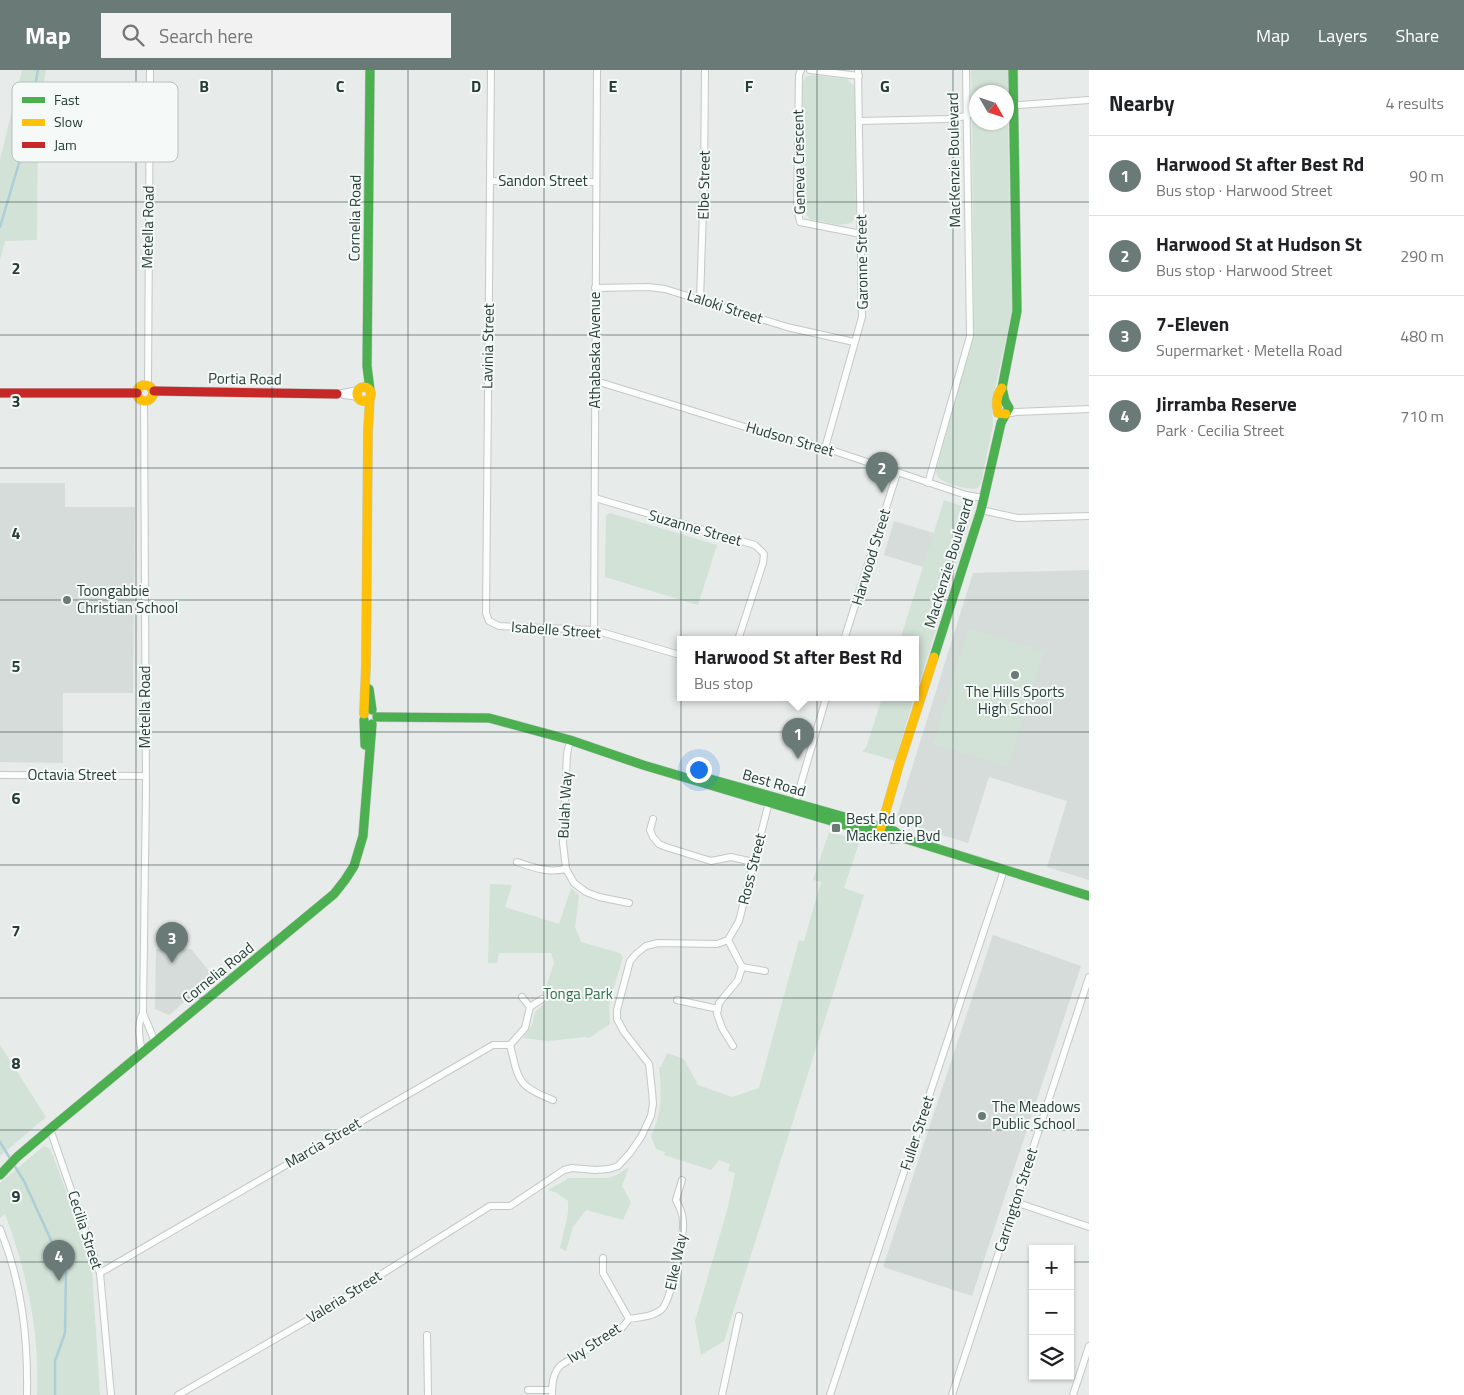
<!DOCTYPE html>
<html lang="en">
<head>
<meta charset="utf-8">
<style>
	body { margin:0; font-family:"Titillium Web",sans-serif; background:#f2f2f2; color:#202124 }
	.controls { position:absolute; right:15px; bottom:15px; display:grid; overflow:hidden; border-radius:0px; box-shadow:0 1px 4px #0004 }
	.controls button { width:45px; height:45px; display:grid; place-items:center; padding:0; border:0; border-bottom:1px solid #e0e0e0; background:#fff; color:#202124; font:25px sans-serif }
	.compass { position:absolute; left:969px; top:15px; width:45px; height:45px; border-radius:50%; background:#fff; box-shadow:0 1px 4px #0004; rotate:129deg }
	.you { position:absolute; left:698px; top:699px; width:18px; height:18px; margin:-12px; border:4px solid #fff; border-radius:50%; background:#1a73e8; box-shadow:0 0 0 8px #1a73e833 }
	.badge { display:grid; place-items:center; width:32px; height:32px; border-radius:50%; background:#6a7a76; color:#fff; font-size:16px; font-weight:700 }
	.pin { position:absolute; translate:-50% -41px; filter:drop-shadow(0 1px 2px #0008) }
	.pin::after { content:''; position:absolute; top:26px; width:18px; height:15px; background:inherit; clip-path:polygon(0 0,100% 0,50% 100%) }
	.popup { position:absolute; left:677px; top:566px; width:242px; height:65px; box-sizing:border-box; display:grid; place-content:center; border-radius:0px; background:#fff; filter:drop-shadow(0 1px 4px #0005); font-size:16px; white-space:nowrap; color:#757577 }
	.popup b { font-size:19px; color:#202124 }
	.popup::after { content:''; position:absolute; left:50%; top:100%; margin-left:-10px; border:10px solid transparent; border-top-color:#fff }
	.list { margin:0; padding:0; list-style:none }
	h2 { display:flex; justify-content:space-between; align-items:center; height:65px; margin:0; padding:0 20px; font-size:21px }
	h2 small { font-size:16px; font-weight:400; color:#757577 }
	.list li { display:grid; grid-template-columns:32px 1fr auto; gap:15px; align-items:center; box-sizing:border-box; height:80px; padding:0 20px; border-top:1px solid #e0e0e0 }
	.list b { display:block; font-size:19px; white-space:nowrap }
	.list p { margin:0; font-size:16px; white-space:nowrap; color:#757577 }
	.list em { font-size:16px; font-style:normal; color:#757577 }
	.icon { flex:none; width:28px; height:28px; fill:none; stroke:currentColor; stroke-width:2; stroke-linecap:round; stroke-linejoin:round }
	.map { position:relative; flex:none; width:1089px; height:1325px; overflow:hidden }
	header { display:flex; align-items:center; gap:30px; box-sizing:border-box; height:70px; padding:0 25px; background:#6a7a76; color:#fff }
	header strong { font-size:24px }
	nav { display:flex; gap:28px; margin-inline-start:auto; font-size:18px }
	.search { width:350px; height:45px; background:#f2f2f2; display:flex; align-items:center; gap:12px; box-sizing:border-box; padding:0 18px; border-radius:0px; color:#757577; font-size:19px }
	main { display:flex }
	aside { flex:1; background:#fff }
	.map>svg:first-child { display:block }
	.built { fill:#d5dcd9 }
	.green { fill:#d2e2d7 }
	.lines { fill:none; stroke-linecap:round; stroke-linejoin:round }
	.stream { stroke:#acced5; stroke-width:2.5 }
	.street-casing { stroke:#c4c8c6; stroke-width:8 }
	.fast-casing { stroke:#c4c9c7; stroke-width:10 }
	.slow-casing { stroke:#c4c9c7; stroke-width:10 }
	.jam-casing { stroke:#c4c9c7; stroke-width:10 }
	.street { stroke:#fbfcfc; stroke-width:6 }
	.fast { stroke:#4caf50; stroke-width:9 }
	.slow { stroke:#ffc107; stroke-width:9 }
	.jam { stroke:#c62828; stroke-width:9 }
	.grid { fill:none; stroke:#263d38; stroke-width:1; stroke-opacity:0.55 }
	.poi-dot { fill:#6a7a76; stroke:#f5f9f7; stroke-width:2 }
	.labels { text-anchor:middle; stroke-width:4; stroke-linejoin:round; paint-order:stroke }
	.street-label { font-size:15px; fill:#263d38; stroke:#f5f9f7 }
	.poi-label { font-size:15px; fill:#263d38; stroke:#f5f9f7; text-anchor:start }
	.park-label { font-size:15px; fill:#34704e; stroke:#f5f9f7 }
	.key { fill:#f5f9f7; stroke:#b7c1be; stroke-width:1 }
	.key-label { font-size:14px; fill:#263d38 }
	.grid-label { font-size:16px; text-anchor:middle; font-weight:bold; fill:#263d38; stroke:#f5f9f7; stroke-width:4; stroke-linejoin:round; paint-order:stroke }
</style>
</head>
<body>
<header>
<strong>Map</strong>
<div class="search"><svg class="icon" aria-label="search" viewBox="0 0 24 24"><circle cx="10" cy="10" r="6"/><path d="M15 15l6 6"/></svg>Search here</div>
<nav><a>Map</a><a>Layers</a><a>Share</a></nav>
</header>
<main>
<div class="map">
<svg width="1089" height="1325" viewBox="0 0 1089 1325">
	<rect width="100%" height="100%" fill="#e7ebe9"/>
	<g class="built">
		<polygon points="0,413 65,413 65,437 135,437 133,623 63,623 63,693 0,692"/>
		<polygon points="894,451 934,463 923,497 884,485"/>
		<polygon points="1089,500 1089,810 1047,797 1067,731 989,707 968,773 900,752 897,746 973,503"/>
		<polygon points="993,865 1081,896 972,1226 883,1197"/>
		<polygon points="156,879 191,879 214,907 169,945 155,939"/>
	</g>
	<g class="green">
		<polygon points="22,0 46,0 38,47 37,170 5,171 0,190 0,90"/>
		<polygon points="971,0 1008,0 1009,24 1007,26 1006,22 976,22 976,31 972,27"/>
		<polygon points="813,5 847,9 855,17 856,146 851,153 839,155 810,149 801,138 803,13 805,7"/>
		<path d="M976,45V52H1006L1007,45L1008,49L1012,241L992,332L993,355L981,413L978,418C971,421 946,414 940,409C937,406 937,405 936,401L974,262L972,52Z"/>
		<polygon points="944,430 973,440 916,624 916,570 900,570"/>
		<polygon points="610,443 717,475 698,535 605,507 606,446"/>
		<polygon points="969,558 1044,581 1008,697 933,674"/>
		<polygon points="882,628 914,628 895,691 862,681 866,678"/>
		<path d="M829,762L860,770L844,818L864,825L724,1271L701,1285L695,1251L728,1137L735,1103L728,1101L730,1094L719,1090L711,1100L664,1085L665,1082L656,1079L651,1066C662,1043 662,1022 659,997H661L667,983L684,989L698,1015L732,1027L759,1018L799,870L804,871L821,812L813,810Z"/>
		<polygon points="490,814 512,815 505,837 559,854 571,818 579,825 575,857 581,872 620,883 623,887 609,935 610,954 589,968 585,967 548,971 523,968 532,955 535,942 546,932 543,926 554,893 551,883 499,883 497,893 488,893"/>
		<polygon points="0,975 46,1047 0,1086"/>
		<path d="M44,1076L50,1079L53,1086L89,1184L92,1200L100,1325H37C40,1263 27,1202 5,1144L0,1148V1113Z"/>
		<polygon points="629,1097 622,1116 631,1132 623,1150 586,1140 573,1157 566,1181 560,1178 568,1143 568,1131 557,1123 548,1120 569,1108 607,1108 615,1106"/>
	</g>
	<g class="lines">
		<g class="stream">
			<polyline points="0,157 22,83 38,0"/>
			<polyline points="0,1072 11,1090"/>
			<polyline points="14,1095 24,1111 66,1203 65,1263 55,1291 55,1325"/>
		</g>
		<g class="street-casing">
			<g id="street">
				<polyline points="491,0 486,543 489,551 499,556 594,560 680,585"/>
				<polyline points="801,0 799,5 797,138 800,152 861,164"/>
				<polyline points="810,0 859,6"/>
				<polyline points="1006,36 1089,30"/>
				<polyline points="860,51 947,49 967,46 976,40"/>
				<polyline points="490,111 596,112"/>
				<polyline points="595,218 648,217 665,219 787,257 854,272"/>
				<polyline points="700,230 704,110 705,0"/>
				<polyline points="596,311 758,361 825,378 966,425 984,428"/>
				<polyline points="148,315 150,0"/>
				<polyline points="337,324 358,320"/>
				<polyline points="344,325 358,327"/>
				<polyline points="144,331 146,718 143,943 155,972"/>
				<polyline points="1006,344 1016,342 1089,339"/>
				<polyline points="825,378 862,247 858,0"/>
				<polyline points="928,413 970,266 966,0"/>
				<polyline points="595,428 755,475 764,484 763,493 738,570"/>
				<polyline points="981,440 1018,448 1089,446"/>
				<polyline points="594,560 597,0"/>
				<polyline points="844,570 897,403"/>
				<polyline points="570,670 567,684 563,773 566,799 574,813 586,822 599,827 629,833"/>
				<polyline points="0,705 145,706"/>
				<polyline points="794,737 826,628"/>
				<polyline points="653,749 650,760 653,767 659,774 666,777 711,791 731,787 753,792"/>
				<path d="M517,792C534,798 548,803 566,799"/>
				<polyline points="728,870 739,851 770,728"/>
				<polyline points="728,870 742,897 738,910 719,933 717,944 722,958 733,976"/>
				<polyline points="742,897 765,901"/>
				<polyline points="522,927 530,937"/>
				<polyline points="677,930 718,939"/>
				<path d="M510,975C519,1011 517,1016 553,1030"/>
				<path d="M142,983C140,970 136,955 143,943"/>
				<polyline points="50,1059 100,1203 111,1325"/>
				<polyline points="1015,1132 1089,1157"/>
				<path d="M0,1159C22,1213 28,1267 27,1325"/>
				<polyline points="603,1188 603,1203 629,1249"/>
				<polyline points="100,1203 493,975 510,975 525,958 530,937 542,929"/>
				<path d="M629,1249C640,1247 653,1247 662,1239C671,1230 684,1166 683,1152C683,1144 680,1138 676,1130L682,1110"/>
				<polyline points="427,1265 428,1325"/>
				<polyline points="528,1320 552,1320"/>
				<polyline points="178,1325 315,1246 490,1136 510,1136 564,1100 572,1098 595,1100 609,1099 618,1096 630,1083 641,1067 651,1046 653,1034 652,1021 649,994 624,962 617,949 617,940 630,891 636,884 646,876 658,873 717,874 728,870"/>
				<path d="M552,1325C552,1313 553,1303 561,1295L621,1259L629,1249"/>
				<polyline points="722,1325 739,1246"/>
				<polyline points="830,1325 1004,800"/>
				<polyline points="952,1325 1089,907"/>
				<polyline points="1073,1325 1089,1276"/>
			</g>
		</g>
		<g class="fast-casing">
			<g id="fast">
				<polyline points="370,0 367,296 370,320"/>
				<polyline points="934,587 981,440 1001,353 1009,338 1005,331 1002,318 1017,241 1013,0"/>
				<polyline points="369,619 372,640"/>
				<polyline points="377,647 489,648 570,670 643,695 892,769 903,768"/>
				<polyline points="364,650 365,675"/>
				<polyline points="703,707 894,761 903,768 1089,826"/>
				<polyline points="0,1105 17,1087 50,1059 334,824 345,810 354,796 363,766 372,654"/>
			</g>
		</g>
		<g class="slow-casing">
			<g id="slow">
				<circle cx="145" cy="323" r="8"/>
				<circle cx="364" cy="324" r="7"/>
				<path d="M1002,318C996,326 996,333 998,343L1006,344"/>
				<polyline points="364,644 366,594 368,360 370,327"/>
				<polyline points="879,765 899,695 934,587"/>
			</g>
		</g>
		<g class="jam-casing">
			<g id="jam">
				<polyline points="154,321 337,324"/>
				<polyline points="0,323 137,323"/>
			</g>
		</g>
		<use href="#street" class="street"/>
		<use href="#fast" class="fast"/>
		<use href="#slow" class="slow"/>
		<use href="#jam" class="jam"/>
	</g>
	<path class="grid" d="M136,0V1325M272,0V1325M408,0V1325M544,0V1325M681,0V1325M817,0V1325M953,0V1325M0,132H1089M0,265H1089M0,398H1089M0,530H1089M0,662H1089M0,795H1089M0,928H1089M0,1060H1089M0,1192H1033M1070,1192H1089"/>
	<g class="poi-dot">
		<circle cx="67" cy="530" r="5"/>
		<circle cx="1015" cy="605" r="5"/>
		<rect x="831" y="753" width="10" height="10" rx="2.5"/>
		<circle cx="982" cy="1046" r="5"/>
	</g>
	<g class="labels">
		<g class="street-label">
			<text transform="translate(954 90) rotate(-91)" y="5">MacKenzie Boulevard</text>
			<text transform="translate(799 92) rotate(-91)" y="5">Geneva Crescent</text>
			<text x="543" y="116">Sandon Street</text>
			<text transform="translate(704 115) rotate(-89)" y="5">Elbe Street</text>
			<text transform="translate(355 148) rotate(-89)" y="5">Cornelia Road</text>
			<text transform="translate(148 157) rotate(-89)" y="5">Metella Road</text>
			<text transform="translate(862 192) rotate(-91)" y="5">Garonne Street</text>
			<text transform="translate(725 237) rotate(18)" y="5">Laloki Street</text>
			<text transform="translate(488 276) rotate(-89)" y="5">Lavinia Street</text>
			<text transform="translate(595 280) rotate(-90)" y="5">Athabaska Avenue</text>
			<text transform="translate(245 309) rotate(1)" y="5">Portia Road</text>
			<text transform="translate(790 369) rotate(16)" y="5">Hudson Street</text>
			<text transform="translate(695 458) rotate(16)" y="5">Suzanne Street</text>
			<text transform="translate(871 487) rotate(-73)" y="5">Harwood Street</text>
			<text transform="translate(949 493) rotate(-73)" y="5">MacKenzie Boulevard</text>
			<text transform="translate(556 560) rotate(4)" y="5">Isabelle Street</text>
			<text transform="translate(145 637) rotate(-90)" y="5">Metella Road</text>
			<text x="72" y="710">Octavia Street</text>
			<text transform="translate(774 713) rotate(16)" y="5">Best Road</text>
			<text transform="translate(565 735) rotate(-87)" y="5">Bulah Way</text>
			<text transform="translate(752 799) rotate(-76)" y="5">Ross Street</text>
			<text transform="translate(218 903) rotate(-39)" y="5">Cornelia Road</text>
			<text transform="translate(917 1063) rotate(-72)" y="5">Fuller Street</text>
			<text transform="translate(323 1073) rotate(-30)" y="5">Marcia Street</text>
			<text transform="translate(1016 1130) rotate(-72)" y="5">Carrington Street</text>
			<text transform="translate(85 1160) rotate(72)" y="5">Cecilia Street</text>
			<text transform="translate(676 1192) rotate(-78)" y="5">Elke Way</text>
			<text transform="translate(344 1227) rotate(-32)" y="5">Valeria Street</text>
			<text transform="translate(594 1273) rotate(-33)" y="5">Ivy Street</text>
		</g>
		<g class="poi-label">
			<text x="77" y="526">Toongabbie<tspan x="77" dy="17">Christian School</tspan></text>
			<text x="1015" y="627" text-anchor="middle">The Hills Sports<tspan x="1015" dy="17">High School</tspan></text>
			<text x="846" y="754">Best Rd opp<tspan x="846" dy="17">Mackenzie Bvd</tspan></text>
			<text x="992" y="1042">The Meadows<tspan x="992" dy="17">Public School</tspan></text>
		</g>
		<g class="park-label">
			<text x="578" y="929">Tonga Park</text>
		</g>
	</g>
	<rect x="12" y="12" width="166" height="80" rx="8" class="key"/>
	<rect x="22" y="27" width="23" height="6" fill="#4caf50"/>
	<rect x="22" y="49" width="23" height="7" fill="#ffc107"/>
	<rect x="22" y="72" width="23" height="6" fill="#c62828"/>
	<g class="key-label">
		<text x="54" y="35">Fast</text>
		<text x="54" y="57">Slow</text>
		<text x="54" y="80">Jam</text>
	</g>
	<g class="grid-label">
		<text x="204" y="22">B</text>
		<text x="340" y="22">C</text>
		<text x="476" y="22">D</text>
		<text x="613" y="22">E</text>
		<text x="749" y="22">F</text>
		<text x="885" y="22">G</text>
		<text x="16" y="204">2</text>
		<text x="16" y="337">3</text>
		<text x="16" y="469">4</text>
		<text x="16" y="602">5</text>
		<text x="16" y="734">6</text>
		<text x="16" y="867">7</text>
		<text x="16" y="999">8</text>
		<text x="16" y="1132">9</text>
	</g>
</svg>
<div class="controls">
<button>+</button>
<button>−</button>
<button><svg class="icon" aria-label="layers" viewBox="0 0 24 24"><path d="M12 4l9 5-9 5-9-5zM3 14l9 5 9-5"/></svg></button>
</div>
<svg class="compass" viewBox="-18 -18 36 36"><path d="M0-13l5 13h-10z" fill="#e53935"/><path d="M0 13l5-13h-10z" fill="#757577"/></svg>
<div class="you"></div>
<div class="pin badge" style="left:798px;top:689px">1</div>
<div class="popup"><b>Harwood St after Best Rd</b>Bus stop</div>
<div class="pin badge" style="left:882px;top:423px">2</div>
<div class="pin badge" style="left:172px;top:893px">3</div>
<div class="pin badge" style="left:59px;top:1211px">4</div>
</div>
<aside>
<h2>Nearby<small>4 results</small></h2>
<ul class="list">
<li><span class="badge">1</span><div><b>Harwood St after Best Rd</b><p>Bus stop · Harwood Street</p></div><em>90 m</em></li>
<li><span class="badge">2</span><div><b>Harwood St at Hudson St</b><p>Bus stop · Harwood Street</p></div><em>290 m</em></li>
<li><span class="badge">3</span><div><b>7-Eleven</b><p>Supermarket · Metella Road</p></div><em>480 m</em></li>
<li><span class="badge">4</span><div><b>Jirramba Reserve</b><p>Park · Cecilia Street</p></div><em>710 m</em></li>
</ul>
</aside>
</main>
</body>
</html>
